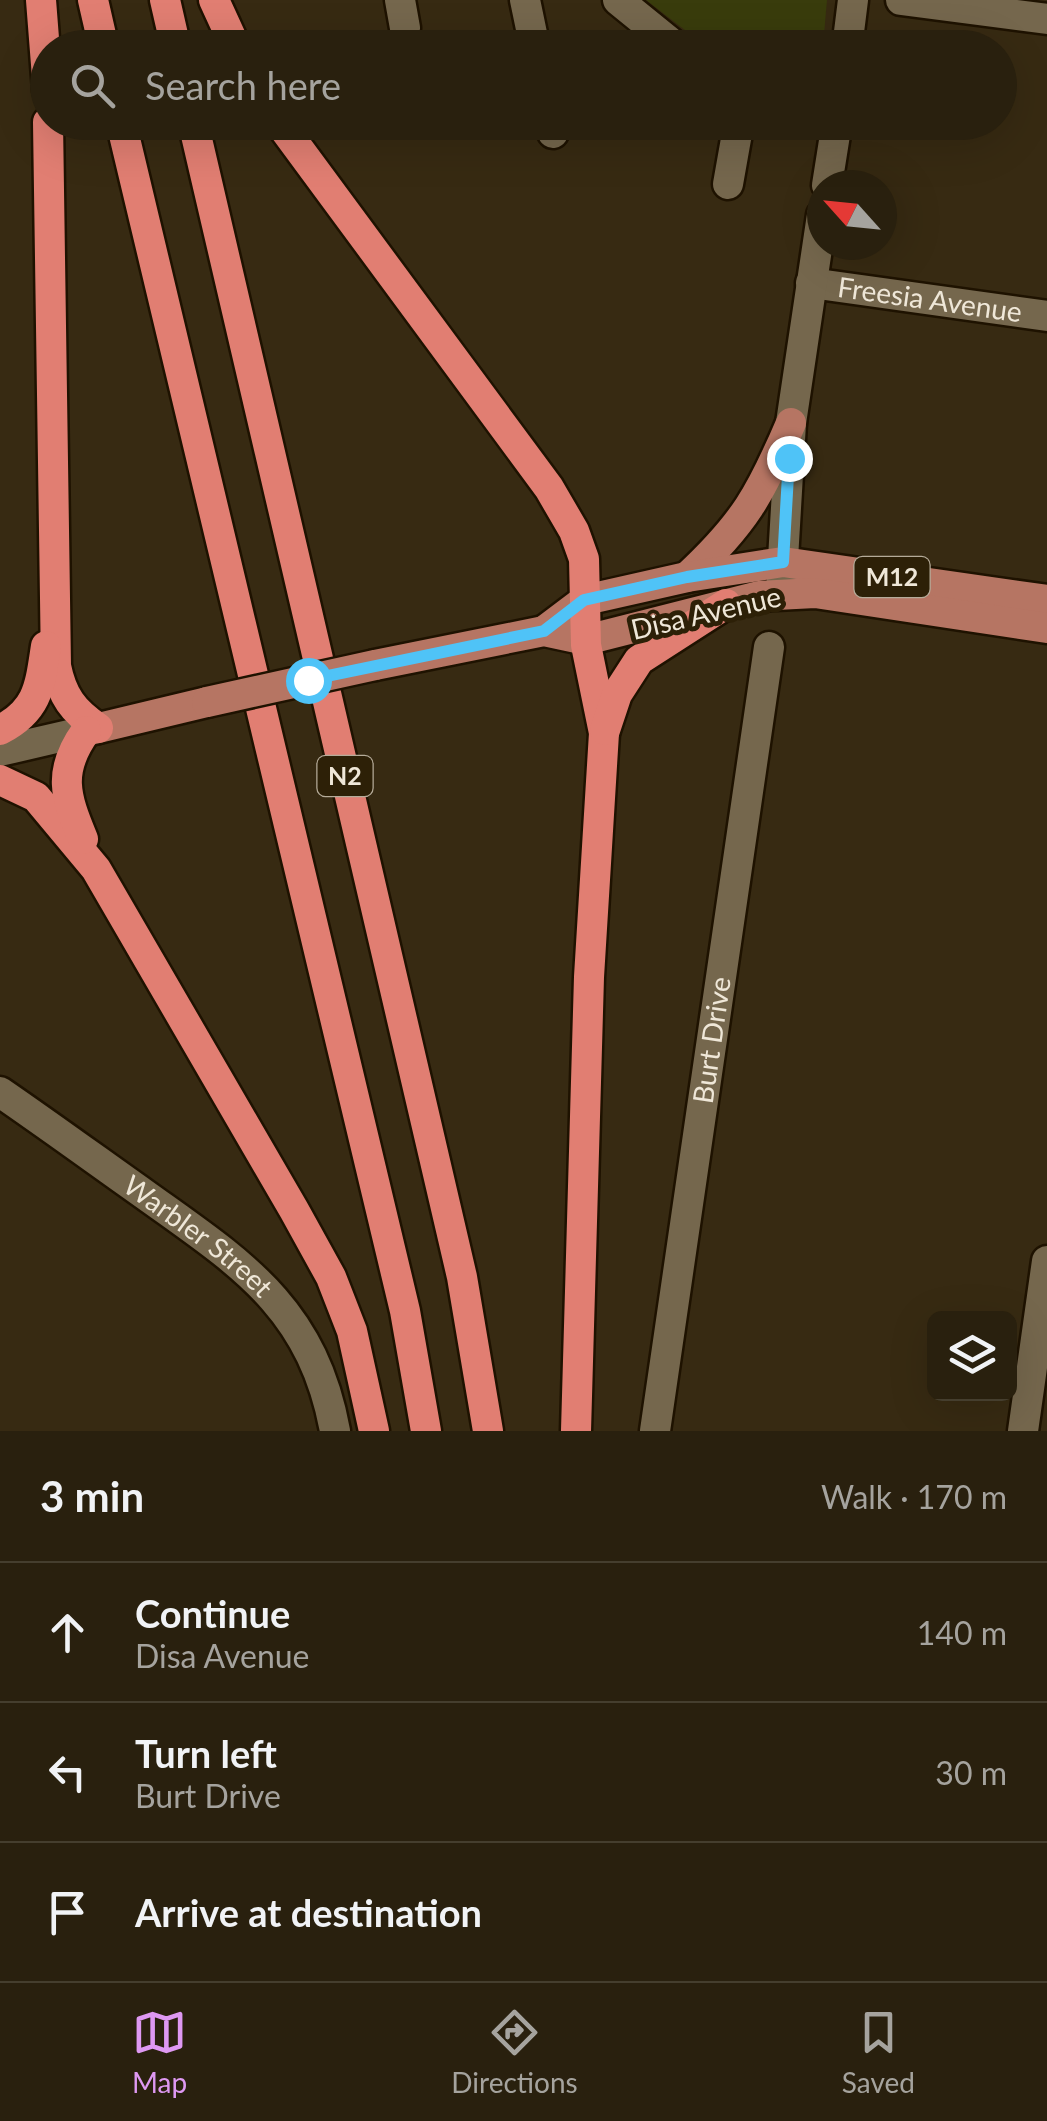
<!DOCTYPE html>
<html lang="en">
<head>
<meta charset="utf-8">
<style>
	body { margin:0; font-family:Lato,sans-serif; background:#312817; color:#f1f3f6 }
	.controls { position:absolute; right:30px; bottom:30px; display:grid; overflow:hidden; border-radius:15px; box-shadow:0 10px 40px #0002 }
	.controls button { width:90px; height:90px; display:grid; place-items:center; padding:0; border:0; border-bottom:2px solid #453e2e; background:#29200e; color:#f1f3f6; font:50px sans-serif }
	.compass { position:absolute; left:807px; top:170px; width:90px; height:90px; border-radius:50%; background:#29200e; box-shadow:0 10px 40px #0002; rotate:297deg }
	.stop { position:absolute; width:30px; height:30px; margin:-22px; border:8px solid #4fc3f7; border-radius:50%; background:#fff }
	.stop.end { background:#4fc3f7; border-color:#fff; box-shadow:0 2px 10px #0008 }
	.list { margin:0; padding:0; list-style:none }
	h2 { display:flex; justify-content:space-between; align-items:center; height:130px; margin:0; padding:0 40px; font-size:42px }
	h2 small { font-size:32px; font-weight:400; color:#a5a39e }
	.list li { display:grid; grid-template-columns:65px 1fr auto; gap:30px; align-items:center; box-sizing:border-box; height:140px; padding:0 40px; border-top:2px solid #453e2e }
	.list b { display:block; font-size:38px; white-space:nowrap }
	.list p { margin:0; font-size:32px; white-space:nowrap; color:#a5a39e }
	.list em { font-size:32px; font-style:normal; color:#a5a39e }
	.icon { flex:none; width:55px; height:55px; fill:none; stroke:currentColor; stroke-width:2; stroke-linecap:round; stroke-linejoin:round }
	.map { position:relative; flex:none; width:1047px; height:1431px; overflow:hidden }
	.search { position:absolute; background:#29200e; box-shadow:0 10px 40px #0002; left:30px; right:30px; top:30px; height:110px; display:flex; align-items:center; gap:25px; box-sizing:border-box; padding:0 35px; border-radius:55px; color:#a5a39e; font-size:38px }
	.sheet { height:550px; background:#29200e }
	nav { display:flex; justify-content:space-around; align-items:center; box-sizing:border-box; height:140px; border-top:2px solid #453e2e; background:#29200e; font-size:28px; color:#a5a39e }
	nav a { display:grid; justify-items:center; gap:5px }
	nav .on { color:#de98f2 }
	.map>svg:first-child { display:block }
	.green { fill:#393c0c }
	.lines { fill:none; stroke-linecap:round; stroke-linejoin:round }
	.minor-casing { stroke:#1e1200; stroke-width:35 }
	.major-casing { stroke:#1e1200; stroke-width:35 }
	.highway-casing { stroke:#1e1200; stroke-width:35 }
	.minor { stroke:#75674d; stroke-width:30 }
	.major { stroke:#b67563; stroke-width:30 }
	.highway { stroke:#e17e72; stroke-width:30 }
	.major-bridge-casing { stroke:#1e1200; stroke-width:35; stroke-linecap:butt }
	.major-bridge { stroke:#b67563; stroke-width:30 }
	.route { stroke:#4fc3f7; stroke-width:12 }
	.labels { text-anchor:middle; stroke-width:10; stroke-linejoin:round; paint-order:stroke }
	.shield { fill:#2d2007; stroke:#b5ab99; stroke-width:2.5 }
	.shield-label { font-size:25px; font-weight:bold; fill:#efe7d8 }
	.street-label { font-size:28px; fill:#efe7d8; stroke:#2d2007 }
</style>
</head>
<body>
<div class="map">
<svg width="1047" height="1431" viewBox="0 0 1047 1431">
	<rect width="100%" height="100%" fill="#372a12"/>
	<polygon class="green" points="646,0 827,0 823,46 707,47"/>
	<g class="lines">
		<g class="minor-casing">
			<g id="minor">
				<polyline points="400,0 405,28"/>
				<polyline points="525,0 535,48"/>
				<polyline points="618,0 677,48"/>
				<polyline points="901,0 1047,19"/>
				<polyline points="847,48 853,0"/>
				<polyline points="551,122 553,133"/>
				<polyline points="728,184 739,122"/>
				<polyline points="827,185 837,122"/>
				<path id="s1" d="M811,283L1047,316"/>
				<polyline points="781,593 791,423 822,215"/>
				<polyline points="0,751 86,731"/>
				<path id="s2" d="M0,1092C48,1125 96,1160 144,1194C240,1263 312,1306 335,1431"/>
				<path id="s3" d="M655,1431L769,647"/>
				<polyline points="1023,1431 1047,1261"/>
			</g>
		</g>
		<g class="major-casing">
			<g id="major">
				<path d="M687,577C744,524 761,494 791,423"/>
				<polyline points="544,631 585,600 687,577 783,562 1047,600"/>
				<polyline points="375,665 544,631 586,640 759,596 815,593 1047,628"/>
				<polyline points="86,731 207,702"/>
			</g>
		</g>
		<g class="highway-casing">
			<g id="highway">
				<polyline points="41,0 48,90"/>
				<polyline points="93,0 104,48"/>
				<polyline points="165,0 176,48"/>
				<polyline points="214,0 236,48"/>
				<path d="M48,122L56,666C62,696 73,711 98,728"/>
				<polyline points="121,122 405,1311 426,1431"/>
				<polyline points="193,122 462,1277 488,1431"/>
				<polyline points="279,122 549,488 574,531 584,559 586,645 604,733 589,977 576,1431"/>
				<path d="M0,730C39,710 40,685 46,646"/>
				<polyline points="605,730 617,694 639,660 726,604"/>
				<polyline points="0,780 36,797 96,869 294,1210 331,1277 352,1331 374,1431"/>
				<path d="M83,839C65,796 57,771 86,731"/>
			</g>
		</g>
		<use href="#minor" class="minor"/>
		<use href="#major" class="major"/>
		<use href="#highway" class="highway"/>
		<g class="major-bridge-casing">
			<polyline id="major-bridge" points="207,702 375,665"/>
		</g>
		<use href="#major-bridge" class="major-bridge"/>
	</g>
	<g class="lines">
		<polyline class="route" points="308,680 544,631 584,600 687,577 783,562 789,458"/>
	</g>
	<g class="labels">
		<g class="shield">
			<rect x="854.5" y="557" width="75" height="40" rx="8"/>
			<rect x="317.5" y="756" width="55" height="40" rx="8"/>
		</g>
		<g class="shield-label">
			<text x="892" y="586">M12</text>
			<text x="345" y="785">N2</text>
		</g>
		<g class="street-label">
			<text dy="10" stroke="none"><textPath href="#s1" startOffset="120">Freesia Avenue</textPath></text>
			<text transform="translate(706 613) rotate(-13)" y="10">Disa Avenue</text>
			<text dy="10" stroke="none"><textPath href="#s3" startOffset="395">Burt Drive</textPath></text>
			<text dy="10" stroke="none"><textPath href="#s2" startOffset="245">Warbler Street</textPath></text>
		</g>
	</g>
</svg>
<div class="controls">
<button><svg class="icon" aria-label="layers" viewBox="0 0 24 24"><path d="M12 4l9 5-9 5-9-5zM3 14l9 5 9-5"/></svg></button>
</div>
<svg class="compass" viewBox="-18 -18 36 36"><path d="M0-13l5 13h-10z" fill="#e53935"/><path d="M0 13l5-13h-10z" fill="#a5a39e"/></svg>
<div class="stop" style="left:308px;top:680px"></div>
<div class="stop end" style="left:789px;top:458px"></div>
<div class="search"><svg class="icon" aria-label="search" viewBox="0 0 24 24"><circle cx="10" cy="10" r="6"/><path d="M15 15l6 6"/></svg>Search here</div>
</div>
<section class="sheet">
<h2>3 min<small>Walk · 170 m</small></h2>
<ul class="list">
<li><svg class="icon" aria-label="ahead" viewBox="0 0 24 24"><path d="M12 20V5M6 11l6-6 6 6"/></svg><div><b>Continue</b><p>Disa Avenue</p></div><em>140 m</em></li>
<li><svg class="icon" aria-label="left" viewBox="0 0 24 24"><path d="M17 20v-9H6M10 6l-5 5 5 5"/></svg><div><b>Turn left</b><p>Burt Drive</p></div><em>30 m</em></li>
<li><svg class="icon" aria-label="arrive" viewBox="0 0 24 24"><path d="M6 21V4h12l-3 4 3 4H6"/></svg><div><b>Arrive at destination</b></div></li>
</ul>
</section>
<nav>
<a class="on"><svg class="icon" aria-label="map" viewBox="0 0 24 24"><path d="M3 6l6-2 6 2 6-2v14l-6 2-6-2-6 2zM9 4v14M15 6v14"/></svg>Map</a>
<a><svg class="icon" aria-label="directions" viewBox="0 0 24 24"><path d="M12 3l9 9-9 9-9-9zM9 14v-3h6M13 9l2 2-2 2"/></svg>Directions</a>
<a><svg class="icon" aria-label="saved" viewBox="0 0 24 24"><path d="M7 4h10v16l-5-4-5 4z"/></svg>Saved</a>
</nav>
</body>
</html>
